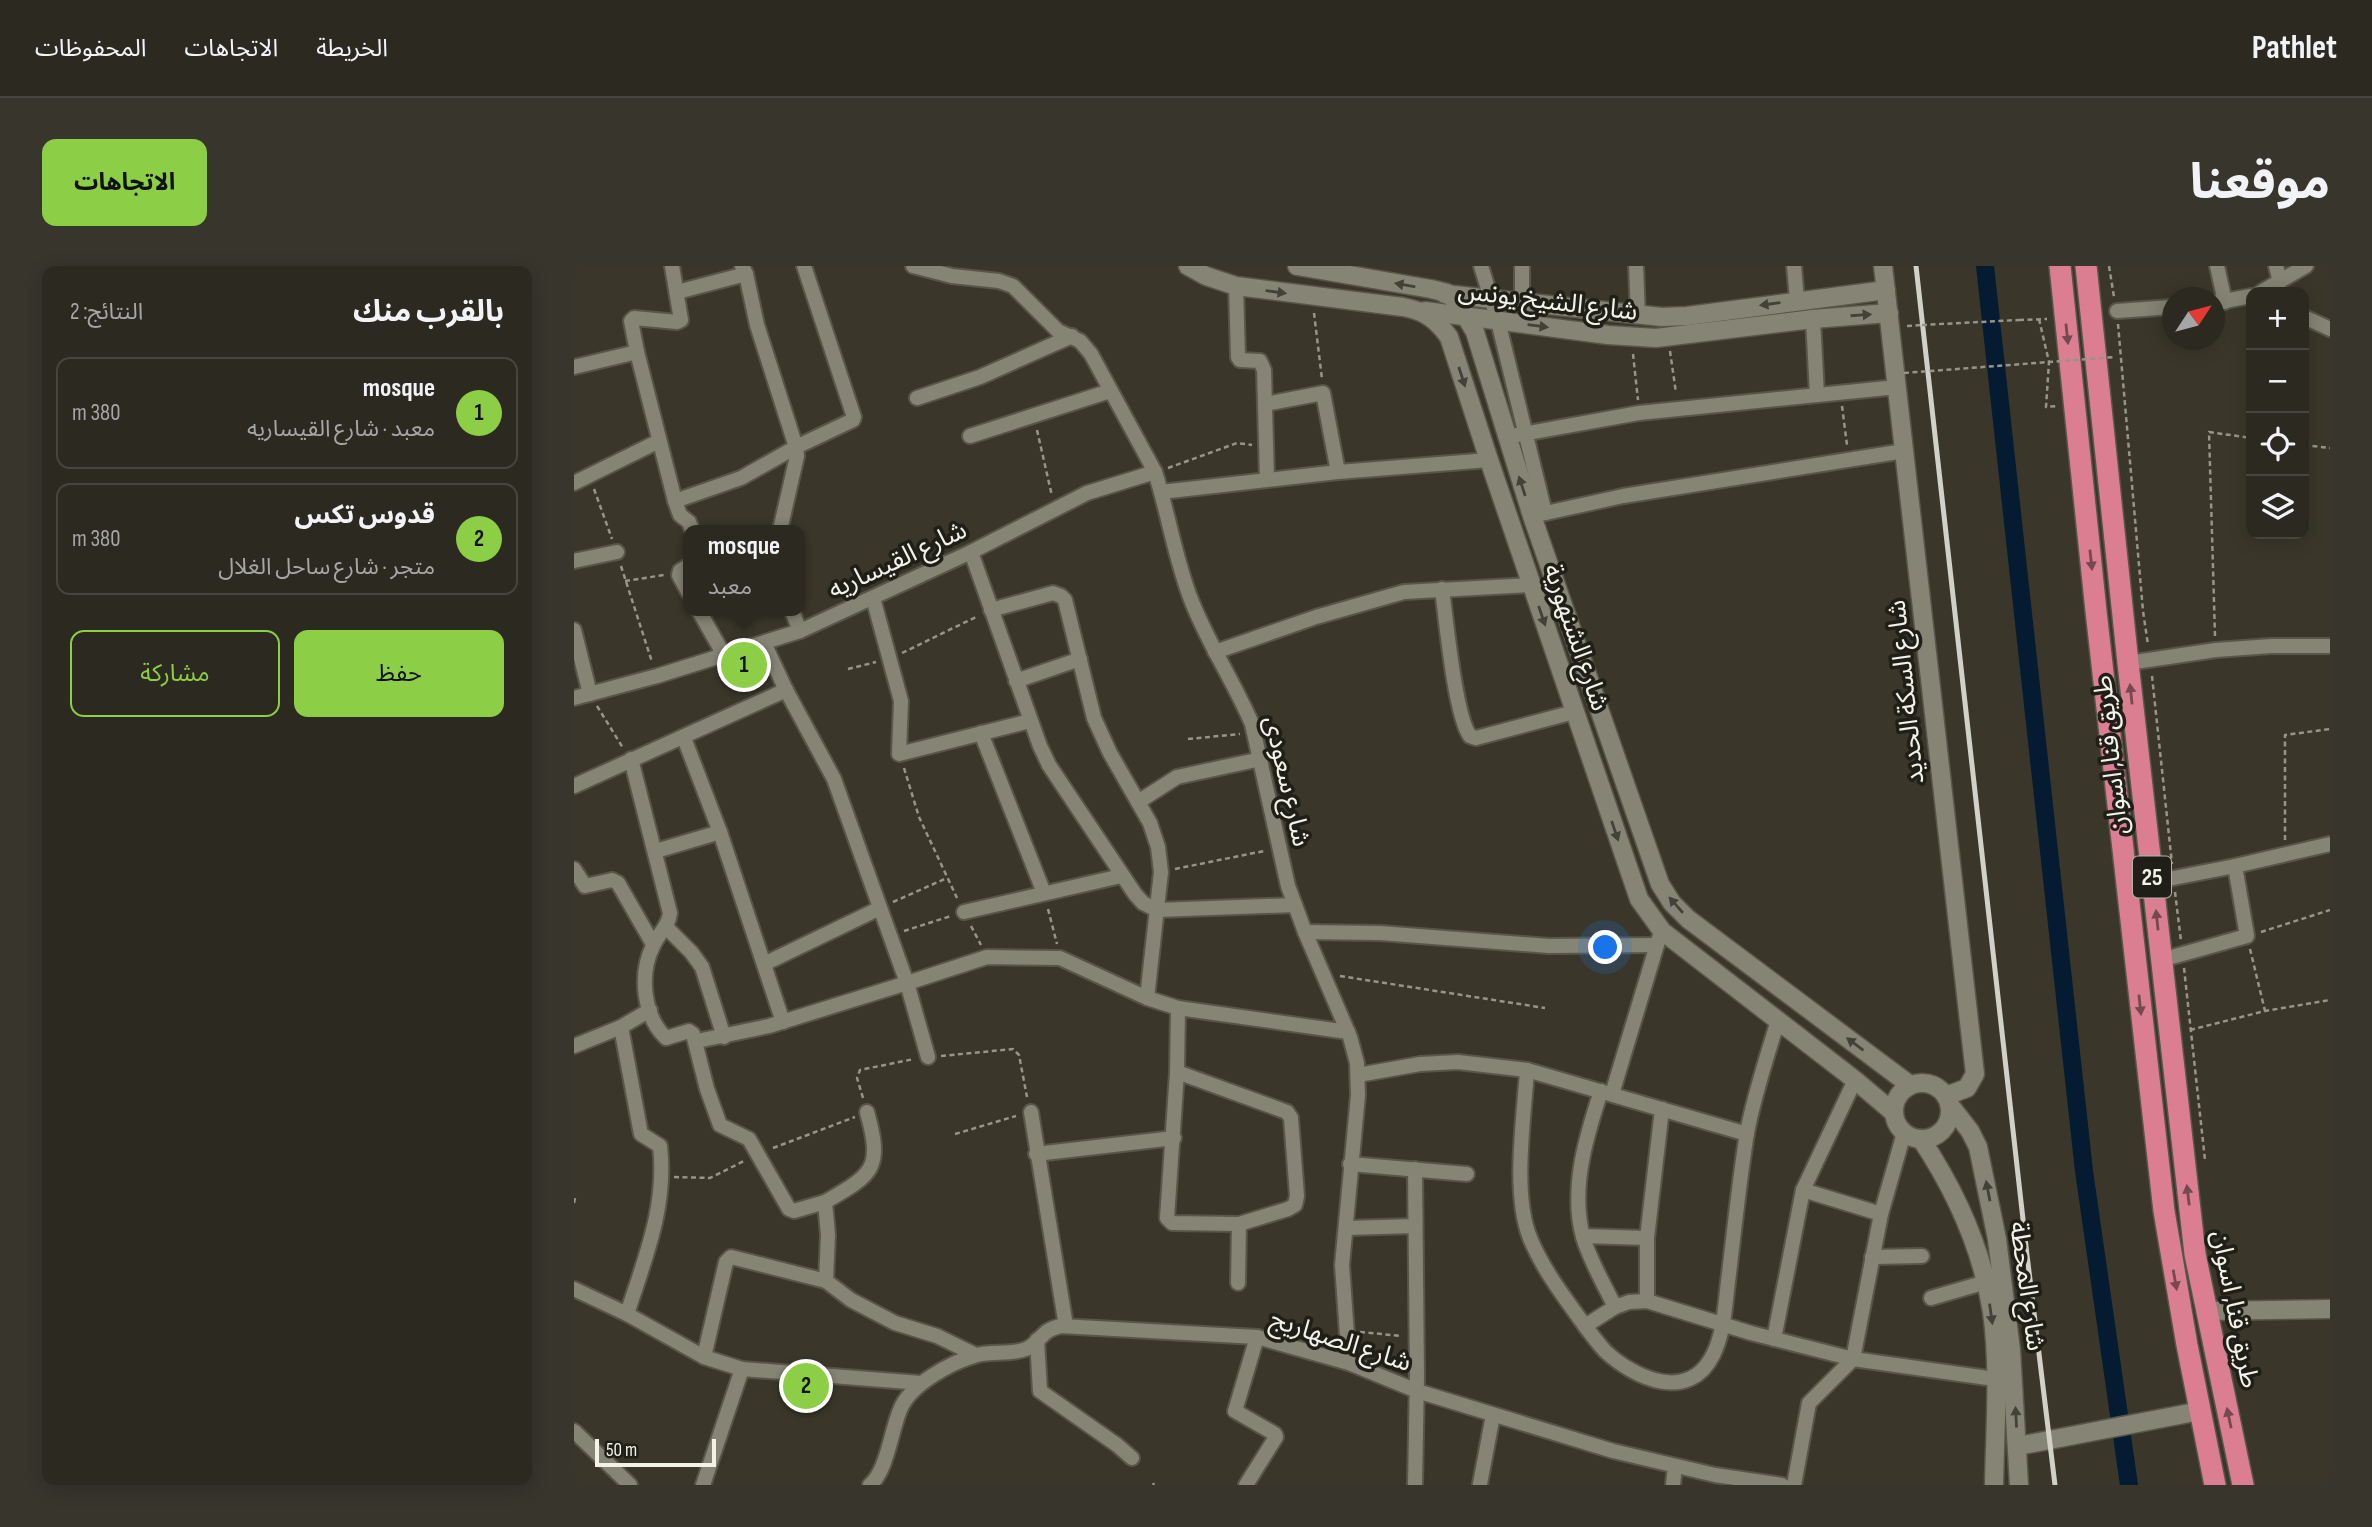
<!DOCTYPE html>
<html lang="ar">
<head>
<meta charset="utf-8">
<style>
	body { margin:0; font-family:"Sofia Sans Condensed","Noto Sans Arabic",sans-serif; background:#38352d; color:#f1f3f6; direction:rtl }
	.controls { position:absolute; right:21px; top:21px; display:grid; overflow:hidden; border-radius:14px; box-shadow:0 4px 18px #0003 }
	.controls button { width:63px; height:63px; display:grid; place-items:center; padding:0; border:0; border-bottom:2px solid #48453e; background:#2c2920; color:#f1f3f6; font:35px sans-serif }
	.compass { position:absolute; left:1588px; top:21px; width:63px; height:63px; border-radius:50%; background:#2c2920; box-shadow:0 4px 18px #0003; rotate:54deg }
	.scale { position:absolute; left:21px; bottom:18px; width:121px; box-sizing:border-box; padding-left:7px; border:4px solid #f3f2e9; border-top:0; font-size:19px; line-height:24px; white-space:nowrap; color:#f3f2e9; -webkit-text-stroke:5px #1f1f18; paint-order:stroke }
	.you { position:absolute; left:1032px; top:682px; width:24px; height:24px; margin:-18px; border:5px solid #fff; border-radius:50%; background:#1a73e8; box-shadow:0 0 0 10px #1a73e833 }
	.badge { display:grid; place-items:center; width:46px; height:46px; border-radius:50%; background:#8cce45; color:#111; font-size:23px; font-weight:700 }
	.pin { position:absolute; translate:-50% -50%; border:4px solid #fff; box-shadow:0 2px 7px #0006 }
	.popup { position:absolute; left:109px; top:259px; width:122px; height:91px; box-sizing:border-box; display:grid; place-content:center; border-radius:14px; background:#2c2920; filter:drop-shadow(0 2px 5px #0005); font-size:23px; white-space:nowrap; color:#a6a6a5 }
	.popup b { font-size:26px; color:#f1f3f6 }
	.popup::after { content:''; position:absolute; left:50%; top:100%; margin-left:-14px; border:14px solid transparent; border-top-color:#2c2920 }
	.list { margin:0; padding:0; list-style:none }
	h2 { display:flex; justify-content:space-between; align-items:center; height:91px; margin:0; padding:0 28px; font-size:30px }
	h2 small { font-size:23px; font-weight:400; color:#a6a6a5 }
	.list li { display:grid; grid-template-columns:46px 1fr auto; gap:21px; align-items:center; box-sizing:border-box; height:112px; margin:0 14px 14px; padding:0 14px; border:2px solid #48453e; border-radius:14px }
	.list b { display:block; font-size:26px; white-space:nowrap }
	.list p { margin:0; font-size:23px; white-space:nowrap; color:#a6a6a5 }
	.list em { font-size:23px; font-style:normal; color:#a6a6a5 }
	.actions { display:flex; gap:14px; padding:21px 28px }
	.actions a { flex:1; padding:16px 0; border:2px solid #8cce45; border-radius:14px; text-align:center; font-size:24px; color:#8cce45 }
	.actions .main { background:#8cce45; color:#111 }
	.icon { flex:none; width:38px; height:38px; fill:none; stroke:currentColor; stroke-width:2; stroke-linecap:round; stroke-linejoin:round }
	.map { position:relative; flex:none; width:1756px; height:1219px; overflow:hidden; direction:ltr; border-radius:14px }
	header { display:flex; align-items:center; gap:42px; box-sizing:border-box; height:98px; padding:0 35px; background:#2c2920; border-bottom:2px solid #48453e }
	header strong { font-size:33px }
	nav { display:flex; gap:38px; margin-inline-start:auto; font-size:24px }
	.intro { display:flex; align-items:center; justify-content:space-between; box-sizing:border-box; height:168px; padding:0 42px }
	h1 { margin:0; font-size:49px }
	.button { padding:18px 32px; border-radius:14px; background:#8cce45; color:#111; font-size:24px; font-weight:700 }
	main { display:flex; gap:42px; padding:0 42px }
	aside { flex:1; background:#2c2920; border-radius:14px; box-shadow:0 4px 18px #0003 }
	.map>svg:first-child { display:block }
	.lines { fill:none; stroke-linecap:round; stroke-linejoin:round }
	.canal { stroke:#041b31; stroke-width:18 }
	.minor-casing { stroke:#58564a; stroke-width:18 }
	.tertiary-casing { stroke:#58564a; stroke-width:21 }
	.trunk-casing { stroke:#58564a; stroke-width:24 }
	.path { stroke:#97958a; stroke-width:2.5; stroke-dasharray:5 3.5; stroke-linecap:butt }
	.minor { stroke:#868474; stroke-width:14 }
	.tertiary { stroke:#868474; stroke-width:18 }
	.trunk { stroke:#dc7e92; stroke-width:21 }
	.rail { stroke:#d2d1c7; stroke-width:5 }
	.path-bridge { stroke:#97958a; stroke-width:2.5; stroke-dasharray:5 3.5; stroke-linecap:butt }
	.oneway { fill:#434238 }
	.oneway2 { fill:#744a4f }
	.labels { text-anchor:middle; stroke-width:7; stroke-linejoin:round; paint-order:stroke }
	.shield { fill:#1f1f18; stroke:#b3b3aa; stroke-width:2 }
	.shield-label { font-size:24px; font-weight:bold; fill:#f3f2e9 }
	.street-label { font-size:26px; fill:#f3f2e9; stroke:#1f1f18 }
</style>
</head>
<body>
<header>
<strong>Pathlet</strong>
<nav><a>الخريطة</a><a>الاتجاهات</a><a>المحفوظات</a></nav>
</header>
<div class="intro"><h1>موقعنا</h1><a class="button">الاتجاهات</a></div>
<main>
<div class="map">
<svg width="1756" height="1219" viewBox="0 0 1756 1219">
	<rect width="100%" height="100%" fill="#3a372a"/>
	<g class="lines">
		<polyline class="canal" points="1411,0 1510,905 1555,1219"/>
		<g class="minor-casing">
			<g id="minor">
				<polyline points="98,0 107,54 103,56 60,52 57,55 63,86 101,235 106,249 115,256 118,264"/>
				<polyline points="168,0 172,8 183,59 222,181 223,190 206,264"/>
				<path d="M339,0L378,10L425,15L439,20L484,65L506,75L517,88L581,206C595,249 601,294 618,336C635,379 660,416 678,458L714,620L731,666L776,771L783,797L784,829L768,999L775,1097"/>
				<polyline points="907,0 924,55 971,247"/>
				<polyline points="948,0 948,36"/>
				<polyline points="1062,0 1064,50"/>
				<polyline points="1220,0 1223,34"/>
				<polyline points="1643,0 1651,36"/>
				<polyline points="1702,0 1706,16"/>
				<polyline points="662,20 664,91 666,94 686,95 690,104 693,213"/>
				<polyline points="103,26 172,8"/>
				<polyline points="1687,26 1732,0"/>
				<polyline points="1640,37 1677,30"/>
				<polyline points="1543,45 1598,41"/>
				<polyline points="1730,51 1756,63"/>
				<polyline points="1239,53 1243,129"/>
				<polyline points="0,101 63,86"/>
				<polyline points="343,132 406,111 498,70"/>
				<polyline points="691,138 749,127 764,206"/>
				<polyline points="396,170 536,125"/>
				<polyline points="932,171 1065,147 1323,121"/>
				<polyline points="0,217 85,175"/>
				<polyline points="587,226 764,206 915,194"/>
				<polyline points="101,235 167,212 222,181 279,154 280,151 230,0"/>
				<polyline points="958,250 1049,230 1330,185"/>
				<polyline points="397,286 466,480 475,499 561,628 569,637 583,644 721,639"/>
				<polyline points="0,295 43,286"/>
				<polyline points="114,300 106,305 105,309 114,326"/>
				<path d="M868,323C872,353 881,450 896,470L902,472L1000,446"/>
				<polyline points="299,332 327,435 325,488 456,455"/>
				<polyline points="417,344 479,327 487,330 491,334 520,452 536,487 576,557 584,581 587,606 573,732"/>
				<polyline points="125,345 150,389"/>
				<polyline points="218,345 226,365"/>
				<polyline points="0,364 16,428"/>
				<polyline points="641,386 742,351 830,326 957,319"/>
				<polyline points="1554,397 1642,384 1697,380 1756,380"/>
				<polyline points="442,415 506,393"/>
				<polyline points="0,432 83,410 226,365 397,286 513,227 581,206"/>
				<polyline points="407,467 470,627"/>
				<polyline points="110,472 146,566 209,756"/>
				<path d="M57,493L96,647C95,660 84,668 79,680C65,708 69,750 92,772L115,765L119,768L133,823L146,859L175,873L215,943L220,945L251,936L254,969L252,1015L277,1034L321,1057L363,1070L402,1089"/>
				<polyline points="0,520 212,424 190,377"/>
				<polyline points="564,536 603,511 687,493"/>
				<polyline points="82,585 146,566"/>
				<polyline points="0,603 11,620 38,614 44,617 79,678"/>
				<polyline points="1579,616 1661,600 1756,578"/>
				<polyline points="390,646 547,610"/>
				<polyline points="92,661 117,686 128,701 150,771"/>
				<polyline points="731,666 806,667 975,680 1083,679"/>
				<polyline points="1587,694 1673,670 1661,600"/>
				<polyline points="190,698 304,643"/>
				<path d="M1204,754C1193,791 1180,829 1173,867C1165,916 1160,967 1154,1016C1151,1040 1150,1067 1139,1089C1115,1137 1061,1113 1031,1085C1024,1077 1017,1068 1011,1060L1041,1041L1055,1036L1073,1035L1177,1067L1279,1093L1421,1113"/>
				<path d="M47,761L66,863L67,868L86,880C93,940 71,992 53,1048"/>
				<polyline points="123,775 195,760 333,717 260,513 212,424"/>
				<polyline points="0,780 47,761 76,744"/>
				<polyline points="354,791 333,717 413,691 486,692 573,732 604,742 774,766"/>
				<polyline points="953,804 1173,868"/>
				<polyline points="603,806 713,846 717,852 723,930 721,939 714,943 665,958 598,957 593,952 603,806 604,742"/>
				<path d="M784,809L846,798L884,796L953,804C950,852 938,928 956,972C969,1004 991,1032 1011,1060"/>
				<path d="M1027,825C1012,871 996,923 1009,971C1016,995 1030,1018 1041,1041"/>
				<polyline points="1038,828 1085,672"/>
				<polyline points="457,846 492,1060"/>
				<polyline points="462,888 600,872"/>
				<polyline points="776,898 893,908"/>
				<polyline points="1229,924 1307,948"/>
				<path d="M251,936C299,908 309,903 293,846"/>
				<polyline points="772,962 841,960"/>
				<polyline points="1009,970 1073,972"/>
				<polyline points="1298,991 1348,990"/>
				<polyline points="664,1017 665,958"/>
				<polyline points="0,1023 53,1048 130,1091 168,1103 347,1117"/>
				<polyline points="1357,1032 1412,1016"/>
				<polyline points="1073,1035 1073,972 1088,843"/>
				<polyline points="1200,1073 1229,924 1281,814"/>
				<polyline points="463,1074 466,1125 543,1179 558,1192"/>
				<polyline points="130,1091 152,996 157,991 252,1015"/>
				<polyline points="0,1165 56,1219"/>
				<polyline points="906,1218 919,1149"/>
				<polyline points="129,1219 168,1103"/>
				<path d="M296,1219C313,1205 317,1165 326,1144C336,1118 378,1096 403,1089C419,1085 437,1089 452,1083C467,1077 466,1064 487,1060L683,1071L775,1097L843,1125L1039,1185L1141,1209L1208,1219"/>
				<polyline points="672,1219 702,1171 701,1168 661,1145 683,1071"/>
				<polyline points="841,1219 843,1110 841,903"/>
				<polyline points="1099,1219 1101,1200"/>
				<polyline points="1220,1219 1235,1137 1279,1093 1307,948 1330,867"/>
			</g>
		</g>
		<g class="tertiary-casing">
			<g id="tertiary">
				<path d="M614,0L632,10L662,20L829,41C851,45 862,53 875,71L915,194L1065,633L1088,665L1281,814L1320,847"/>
				<polyline points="723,0 857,23 873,27 884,37 901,66 958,250 1086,618 1098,637 1114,653 1336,819"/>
				<polyline points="1309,0 1401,808 1393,822 1372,830"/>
				<polyline points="871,28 1088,51 1113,50 1312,24"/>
				<polyline points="851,45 1034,69 1082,72 1239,53 1315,47"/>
				<circle cx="1348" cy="845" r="28"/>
				<polyline points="1375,838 1396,865 1404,881 1423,973 1437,1084 1445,1219"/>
				<path d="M1347,873C1383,927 1408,983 1418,1046C1426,1103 1421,1162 1420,1219"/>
				<polyline points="1632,1045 1756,1043"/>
				<polyline points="1444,1180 1626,1145"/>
			</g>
		</g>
		<g class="trunk-casing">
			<g id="trunk">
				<polyline points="1486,0 1522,345 1590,945 1613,1079 1641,1219"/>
				<polyline points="1512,0 1554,397 1621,988 1669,1219"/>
			</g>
		</g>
		<g class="path">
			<polyline points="1535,0 1540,31"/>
			<polyline points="740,47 748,113"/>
			<polyline points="1465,53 1475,96 1472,141 1483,140"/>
			<polyline points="1445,54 1473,53"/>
			<polyline points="1544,58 1569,345 1574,379"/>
			<polyline points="1333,60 1348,59"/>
			<polyline points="1096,85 1102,127"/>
			<polyline points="1059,88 1064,134"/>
			<polyline points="1268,140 1273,179"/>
			<polyline points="463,164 478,230"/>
			<polyline points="1730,179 1756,182"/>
			<polyline points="594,202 663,177 678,179"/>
			<polyline points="20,223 38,273"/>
			<polyline points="47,300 78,396"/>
			<polyline points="51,315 90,309"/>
			<polyline points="1641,370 1635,166 1677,172"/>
			<polyline points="328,387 404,350"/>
			<polyline points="274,403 302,396"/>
			<polyline points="1578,410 1598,598"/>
			<polyline points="23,440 49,482"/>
			<polyline points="614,473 666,468"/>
			<polyline points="330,502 345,551 383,632"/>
			<polyline points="1711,574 1711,469 1756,463"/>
			<polyline points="601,603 690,585"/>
			<polyline points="1601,626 1607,675"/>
			<polyline points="319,636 373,612"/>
			<polyline points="474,643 483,678"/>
			<polyline points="397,660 407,679"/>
			<polyline points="330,665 377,650"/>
			<polyline points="1687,666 1756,644"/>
			<polyline points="1676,683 1691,745"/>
			<polyline points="1610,702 1631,894"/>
			<polyline points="766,710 971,742"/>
			<polyline points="1616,764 1691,745 1756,734"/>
			<polyline points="367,790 439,783 445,789 453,831"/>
			<polyline points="289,832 283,812 286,804 340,793"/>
			<polyline points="381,868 442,850"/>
			<polyline points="199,882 281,851"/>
			<polyline points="100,911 136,912 170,895"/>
			<polyline points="0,937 1,932"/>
			<polyline points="786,1066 828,1070"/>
			<polyline points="579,1217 580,1219"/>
		</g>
		<use href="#minor" class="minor"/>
		<use href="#tertiary" class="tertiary"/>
		<use href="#trunk" class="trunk"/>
		<polyline class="rail" points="1342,0 1453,989 1481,1219"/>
		<g class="path-bridge">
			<polyline points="1348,59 1445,54"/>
			<polyline points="1330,107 1541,91"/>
		</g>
	</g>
	<defs><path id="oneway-solid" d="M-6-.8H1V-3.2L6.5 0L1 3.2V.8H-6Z" transform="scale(1.75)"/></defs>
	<g class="oneway">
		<use href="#oneway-solid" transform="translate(831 19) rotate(-170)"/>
		<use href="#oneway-solid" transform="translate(702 26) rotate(8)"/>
		<use href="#oneway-solid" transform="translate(1196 38) rotate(172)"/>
		<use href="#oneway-solid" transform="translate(1287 49) rotate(-4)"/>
		<use href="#oneway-solid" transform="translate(964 60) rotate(7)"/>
		<use href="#oneway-solid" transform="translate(888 111) rotate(72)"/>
		<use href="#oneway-solid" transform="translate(948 220) rotate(-108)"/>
		<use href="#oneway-solid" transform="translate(968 350) rotate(71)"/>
		<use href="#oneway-solid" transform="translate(1041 565) rotate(71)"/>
		<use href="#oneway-solid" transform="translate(1102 639) rotate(-131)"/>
		<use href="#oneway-solid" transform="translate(1281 778) rotate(-143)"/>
		<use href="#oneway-solid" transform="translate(1414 925) rotate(-101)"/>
		<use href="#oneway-solid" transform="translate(1417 1048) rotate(82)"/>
		<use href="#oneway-solid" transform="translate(1442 1151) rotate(-93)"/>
	</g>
	<g class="oneway2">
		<use href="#oneway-solid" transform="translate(1493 68) rotate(84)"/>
		<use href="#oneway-solid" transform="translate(1517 294) rotate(84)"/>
		<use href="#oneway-solid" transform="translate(1557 428) rotate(-96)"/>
		<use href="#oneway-solid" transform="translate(1583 654) rotate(-96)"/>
		<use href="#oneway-solid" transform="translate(1566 739) rotate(84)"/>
		<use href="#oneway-solid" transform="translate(1614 929) rotate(-97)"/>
		<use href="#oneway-solid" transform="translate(1601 1014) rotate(80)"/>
		<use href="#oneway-solid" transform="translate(1655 1152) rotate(-102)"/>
	</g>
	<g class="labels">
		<rect class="shield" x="1559" y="590.5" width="38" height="41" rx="5"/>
		<g class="shield-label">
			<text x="1578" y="619">25</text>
		</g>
		<g class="street-label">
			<text transform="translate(974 34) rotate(7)" y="9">شارع الشيخ يونس</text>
			<text transform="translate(323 293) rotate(-25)" y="9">شارع القيساريه</text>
			<text transform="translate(1003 371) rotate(71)" y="9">شارع الشنهورية</text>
			<text transform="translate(1331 426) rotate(-96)" y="9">شارع السكة الحديد</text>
			<text transform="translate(1536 489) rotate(-96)" y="9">طريق قنا, اسوان</text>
			<text transform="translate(714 515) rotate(77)" y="9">شارع سعودى</text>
			<text transform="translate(1454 1020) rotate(82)" y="9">شارع المحطة</text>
			<text transform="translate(1662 1043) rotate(79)" y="9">طريق قنا, اسوان</text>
			<text transform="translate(767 1074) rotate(18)" y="9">شارع الصهاريج</text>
		</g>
	</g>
</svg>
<div class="controls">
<button>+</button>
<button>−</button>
<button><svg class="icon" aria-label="locate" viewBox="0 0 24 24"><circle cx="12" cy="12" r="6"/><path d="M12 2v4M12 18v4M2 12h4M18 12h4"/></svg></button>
<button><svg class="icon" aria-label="layers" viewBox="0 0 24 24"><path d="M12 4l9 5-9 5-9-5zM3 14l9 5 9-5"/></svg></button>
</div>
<svg class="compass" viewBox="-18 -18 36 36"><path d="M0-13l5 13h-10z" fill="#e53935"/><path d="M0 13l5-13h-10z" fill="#a6a6a5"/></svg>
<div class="scale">50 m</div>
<div class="you"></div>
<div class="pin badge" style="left:170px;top:399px">1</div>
<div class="popup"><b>mosque</b>معبد</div>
<div class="pin badge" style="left:232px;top:1120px">2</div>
</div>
<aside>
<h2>بالقرب منك<small>النتائج: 2</small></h2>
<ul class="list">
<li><span class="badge">1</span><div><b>mosque</b><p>معبد · شارع القيساريه</p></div><em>380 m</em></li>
<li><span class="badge">2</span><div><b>قدوس تكس</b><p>متجر · شارع ساحل الغلال</p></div><em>380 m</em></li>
</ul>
<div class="actions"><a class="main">حفظ</a><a>مشاركة</a></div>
</aside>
</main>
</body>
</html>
